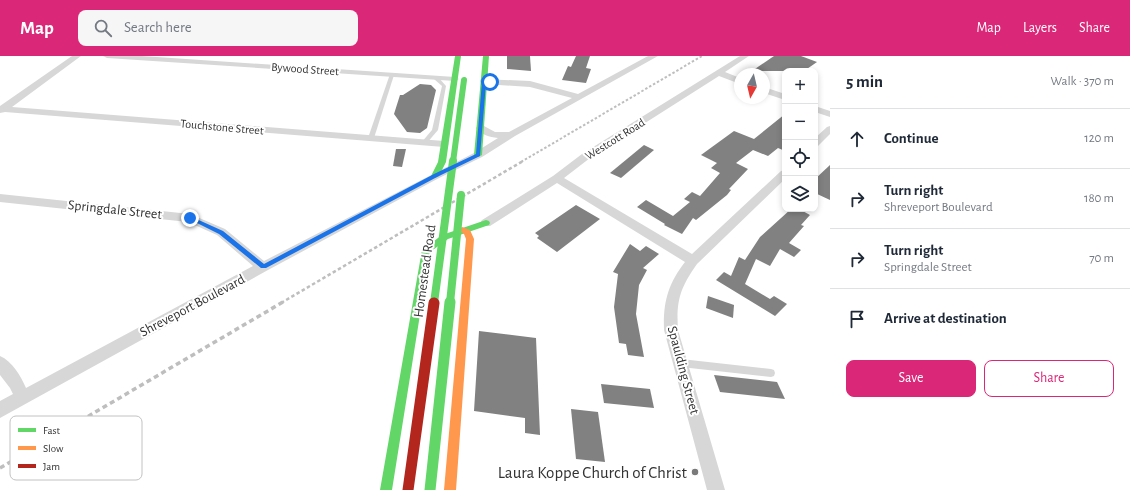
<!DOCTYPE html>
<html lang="en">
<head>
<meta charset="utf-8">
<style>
	body { margin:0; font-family:"Alegreya Sans",sans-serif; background:#f6f6f7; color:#1f2937 }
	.controls { position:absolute; right:12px; top:12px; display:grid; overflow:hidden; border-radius:8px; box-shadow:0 2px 6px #0003 }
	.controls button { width:36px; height:36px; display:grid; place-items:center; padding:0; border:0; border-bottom:1px solid #e0e1e3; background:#fff; color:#1f2937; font:20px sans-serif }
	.compass { position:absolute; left:734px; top:12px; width:36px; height:36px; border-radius:50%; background:#fff; box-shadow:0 2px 6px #0003; rotate:188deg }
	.stop { position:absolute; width:12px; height:12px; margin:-9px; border:3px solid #1a73e8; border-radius:50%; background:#fff }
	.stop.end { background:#1a73e8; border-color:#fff; box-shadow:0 1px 4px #0008 }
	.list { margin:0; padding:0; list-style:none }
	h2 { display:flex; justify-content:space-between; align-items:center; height:52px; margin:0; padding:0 16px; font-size:17px }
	h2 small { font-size:13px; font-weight:400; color:#747a83 }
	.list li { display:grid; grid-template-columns:26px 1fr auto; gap:12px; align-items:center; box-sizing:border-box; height:60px; padding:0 16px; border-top:1px solid #e0e1e3 }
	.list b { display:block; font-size:15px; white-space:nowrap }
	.list p { margin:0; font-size:13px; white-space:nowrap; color:#747a83 }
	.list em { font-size:13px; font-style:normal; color:#747a83 }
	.actions { display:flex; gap:8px; padding:12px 16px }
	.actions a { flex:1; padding:9px 0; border:1px solid #db2777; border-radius:8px; text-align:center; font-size:14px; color:#db2777 }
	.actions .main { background:#db2777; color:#fff }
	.icon { flex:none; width:22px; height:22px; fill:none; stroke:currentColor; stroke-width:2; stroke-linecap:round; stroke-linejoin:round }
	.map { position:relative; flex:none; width:830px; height:434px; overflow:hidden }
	header { display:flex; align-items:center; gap:24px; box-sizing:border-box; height:56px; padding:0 20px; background:#db2777; color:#fff }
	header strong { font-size:19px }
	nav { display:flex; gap:22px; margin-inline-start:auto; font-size:14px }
	.search { width:280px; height:36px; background:#f6f6f7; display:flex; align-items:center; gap:10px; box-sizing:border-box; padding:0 14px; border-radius:8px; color:#747a83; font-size:15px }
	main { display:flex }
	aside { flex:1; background:#fff }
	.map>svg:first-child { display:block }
	.building { fill:#818181 }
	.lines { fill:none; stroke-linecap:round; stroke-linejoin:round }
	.lane { fill:#d7d7d7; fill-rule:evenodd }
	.street { fill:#d7d7d7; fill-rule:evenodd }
	.fast { fill:#63d668; fill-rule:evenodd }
	.slow { fill:#ff974d; fill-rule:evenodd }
	.rail-far2 { stroke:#bebebe; stroke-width:2; stroke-dasharray:2.5 2; stroke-linecap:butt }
	.rail-far1 { stroke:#bebebe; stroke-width:2.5; stroke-dasharray:3.5 2.5; stroke-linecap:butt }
	.rail { stroke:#bebebe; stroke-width:3.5; stroke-dasharray:5 3.5; stroke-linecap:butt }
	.fast-bridge-far2 { stroke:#63d668; stroke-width:6 }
	.fast-bridge-far1 { stroke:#63d668; stroke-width:8 }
	.fast-bridge { stroke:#63d668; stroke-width:11 }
	.jam-bridge { stroke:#b3261e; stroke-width:11 }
	.route { fill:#1a73e8 }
	.poi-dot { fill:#7a7a7a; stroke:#fff; stroke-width:1.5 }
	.labels { text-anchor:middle; stroke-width:4; stroke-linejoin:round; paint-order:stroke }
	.far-street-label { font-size:12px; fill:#333; stroke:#fff }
	.street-label { font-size:14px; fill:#333; stroke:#fff }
	.near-poi-label { font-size:17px; fill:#333; stroke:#fff; text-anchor:end }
	.key { fill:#fff; stroke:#c2c2c2; stroke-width:1 }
	.key-label { font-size:11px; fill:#333 }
</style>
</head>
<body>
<header>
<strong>Map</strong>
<div class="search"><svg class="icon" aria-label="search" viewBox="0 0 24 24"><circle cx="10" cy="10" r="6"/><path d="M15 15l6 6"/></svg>Search here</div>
<nav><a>Map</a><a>Layers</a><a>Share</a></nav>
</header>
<main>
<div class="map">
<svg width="830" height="434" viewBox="0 0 830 434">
	<rect width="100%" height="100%" fill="#fff"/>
	<g class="building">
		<polygon points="507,0 530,0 531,15 507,13"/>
		<polygon points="576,0 590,0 586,12 591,13 586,27 562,24 568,10 571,11"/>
		<polygon points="774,0 801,0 817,6 804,15 752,15"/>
		<polygon points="420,28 431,29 436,34 427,72 420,77 407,76 394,58 400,39 403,39"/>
		<polygon points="785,58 785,95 778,92 768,100 753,94 736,107 748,113 729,133 731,134 727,139 696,164 693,162 682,178 664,169 665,168 637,151 646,144 673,160 690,146 684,143 692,136 700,140 720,117 711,112 717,107 701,99 734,75 754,83"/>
		<polygon points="644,89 654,94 621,122 610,117"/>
		<polygon points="396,93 406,93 402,111 393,110"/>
		<polygon points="830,109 830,144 815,137 815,123"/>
		<polygon points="576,149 600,163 557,196 537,182 539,180 535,177"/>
		<polygon points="791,153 799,153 810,159 801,169 804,170 789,187 801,194 794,201 780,193 770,210 756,203 745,228 770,243 774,240 787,248 775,260 716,224 724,216 731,220 739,201 745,204 760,181"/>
		<polygon points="630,188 640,195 646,190 659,198 643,212 647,214 639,229 636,258 644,301 628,299 626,288 619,287 614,251 618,218 613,216"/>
		<polygon points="708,240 734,249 733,262 706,252"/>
		<polygon points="479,275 536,282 540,379 525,377 525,362 474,355"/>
		<polygon points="714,319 777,326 785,343 720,336"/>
		<polygon points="601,328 650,333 654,352 604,347"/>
		<polygon points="571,353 598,356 605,406 576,403"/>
	</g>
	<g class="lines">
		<g class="lane">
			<polygon points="390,18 394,19 374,82 371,84 369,83 368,82"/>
			<polygon points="434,21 438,21 446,30 438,74 426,88 424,89 421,87 432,74 442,30 434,23"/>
			<polygon points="681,303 771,313 774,314 775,317 774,320 771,321 681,311 678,310 677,307 678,304"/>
		</g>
		<g class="street">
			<polygon points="72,0 81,0 12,51 444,85 449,88 444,91 5,56 0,57 0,50"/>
			<polygon points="103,0 142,0 455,21 459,23 455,25 107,2"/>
			<path d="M648,0H658L515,80L482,101L439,122L268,214L0,362V345L13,338L10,332L0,319V300C12,305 21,320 26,332L253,210L217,179L188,166L0,146V138L190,158L225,173L264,205L474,97L498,82C489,81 482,79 476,72L478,70H484L495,76H509L572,42L530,31L484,28L481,27L480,25L481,23L530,25L578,38Z"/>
			<path d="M740,0H749L725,16L740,22V28L719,20L590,102L564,122L692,198L781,115L785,114V123L697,208C680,232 676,245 678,274L725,434H707L664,274C663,246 668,228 685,206L557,127L490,170H482L480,167L482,164L553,120L582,98Z"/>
			<polygon points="764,31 785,38 785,44 764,37"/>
			<polygon points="815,50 830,55 830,61 815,56"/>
			<polygon points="830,70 830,78 818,90 815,91 815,82 827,71"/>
		</g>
		<g class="fast">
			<polygon points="455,0 461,0 446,106 439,120 435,122 431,120 438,106"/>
			<polygon points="483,0 489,0 482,99 478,101 474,99"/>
			<polygon points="486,164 489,165 490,167 489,169 448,183 430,196 392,434 380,434 422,194 442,179"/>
		</g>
		<polygon class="slow" points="462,171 470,174 474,183 456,434 444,434 466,183 464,178 458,174"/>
		<polyline class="rail-far2" points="521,106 702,0"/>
		<polyline class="rail-far1" points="281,247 523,105"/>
		<polyline class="rail" points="0,412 283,246"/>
		<polyline class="fast-bridge-far2" points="453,106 464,24"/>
		<g class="fast-bridge-far1">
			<polyline points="434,247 453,105"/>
			<polyline points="450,247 461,139"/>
		</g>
		<polyline class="fast-bridge" points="430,434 450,246"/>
		<polyline class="jam-bridge" points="408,434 434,247"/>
	</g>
	<polygon class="route" points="484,24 492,26 486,27 480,100 437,121 266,212 261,212 219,178 187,162 192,161 223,175 264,208 434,118 476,98 482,25"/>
	<circle class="poi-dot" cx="695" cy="416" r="4"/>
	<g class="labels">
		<g class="far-street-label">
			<text transform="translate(305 13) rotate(4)" y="4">Bywood Street</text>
			<text transform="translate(222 71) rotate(5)" y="4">Touchstone Street</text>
			<text transform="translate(615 83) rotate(-32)" y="4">Westcott Road</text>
		</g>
		<g class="street-label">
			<text transform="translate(115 153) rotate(6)" y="5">Springdale Street</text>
			<text transform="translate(424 215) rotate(-82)" y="5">Homestead Road</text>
			<text transform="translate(192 249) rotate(-28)" y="5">Shreveport Boulevard</text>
			<text transform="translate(684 314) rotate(75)" y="5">Spaulding Street</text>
		</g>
		<g class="near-poi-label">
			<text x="687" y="422">Laura Koppe Church of Christ</text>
		</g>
	</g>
	<rect x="10" y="360" width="132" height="64" rx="6" class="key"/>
	<rect x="18" y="372" width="18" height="4" fill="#63d668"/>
	<rect x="18" y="390" width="18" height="4" fill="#ff974d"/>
	<rect x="18" y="408" width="18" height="4" fill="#b3261e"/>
	<g class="key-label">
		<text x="43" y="378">Fast</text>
		<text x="43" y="396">Slow</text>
		<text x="43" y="414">Jam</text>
	</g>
</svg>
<div class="controls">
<button>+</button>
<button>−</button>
<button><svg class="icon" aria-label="locate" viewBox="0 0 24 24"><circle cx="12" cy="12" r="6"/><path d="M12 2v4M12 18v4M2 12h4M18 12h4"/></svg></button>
<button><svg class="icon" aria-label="layers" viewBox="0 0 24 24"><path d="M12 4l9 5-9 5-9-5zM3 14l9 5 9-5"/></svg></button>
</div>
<svg class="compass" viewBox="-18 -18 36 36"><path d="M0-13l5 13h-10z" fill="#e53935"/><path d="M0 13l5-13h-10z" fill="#747a83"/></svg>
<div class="stop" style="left:490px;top:26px"></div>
<div class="stop end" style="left:190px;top:162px"></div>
</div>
<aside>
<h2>5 min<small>Walk · 370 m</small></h2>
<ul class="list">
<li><svg class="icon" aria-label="ahead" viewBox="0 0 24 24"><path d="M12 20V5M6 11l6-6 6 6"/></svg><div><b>Continue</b></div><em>120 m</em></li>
<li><svg class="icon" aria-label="right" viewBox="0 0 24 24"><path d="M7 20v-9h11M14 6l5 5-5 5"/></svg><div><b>Turn right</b><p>Shreveport Boulevard</p></div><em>180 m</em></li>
<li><svg class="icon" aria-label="right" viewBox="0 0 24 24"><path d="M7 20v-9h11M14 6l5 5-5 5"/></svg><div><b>Turn right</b><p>Springdale Street</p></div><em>70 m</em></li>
<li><svg class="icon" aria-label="arrive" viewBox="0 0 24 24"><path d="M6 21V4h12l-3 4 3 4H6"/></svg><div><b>Arrive at destination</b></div></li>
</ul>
<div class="actions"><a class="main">Save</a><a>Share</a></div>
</aside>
</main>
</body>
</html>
